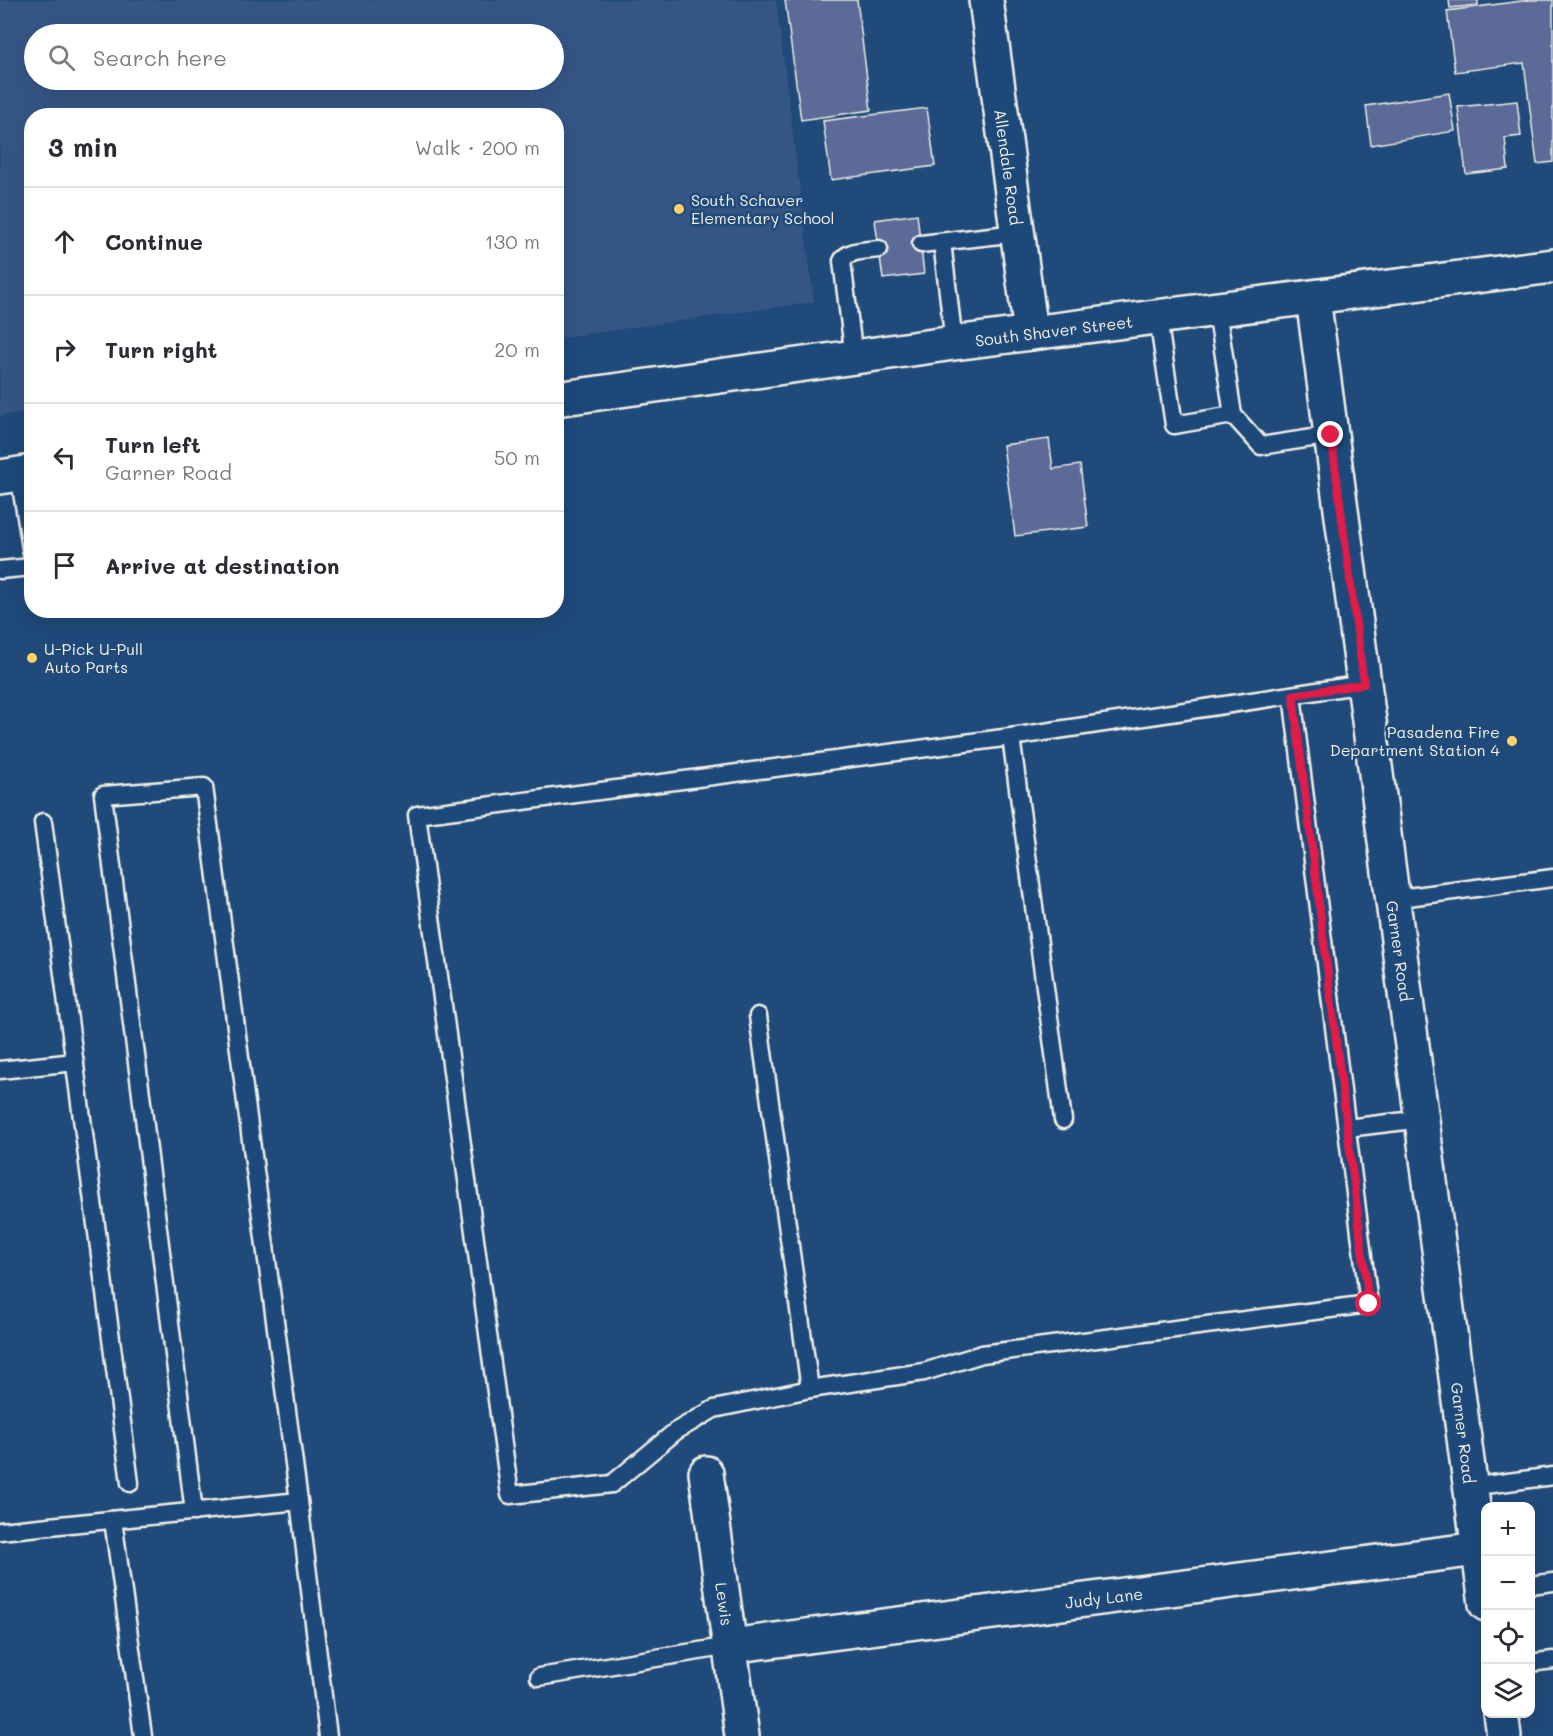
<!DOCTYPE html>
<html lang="en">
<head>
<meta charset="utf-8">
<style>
	body { margin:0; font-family:Mali,sans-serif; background:#f7f7f7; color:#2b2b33 }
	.controls { position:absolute; right:18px; bottom:18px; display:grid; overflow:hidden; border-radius:12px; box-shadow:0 6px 24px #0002 }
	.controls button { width:54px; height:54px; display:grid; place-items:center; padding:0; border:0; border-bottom:2px solid #e1e1e2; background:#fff; color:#2b2b33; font:30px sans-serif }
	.stop { position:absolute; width:18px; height:18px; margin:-14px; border:4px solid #e11d48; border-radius:50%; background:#fff }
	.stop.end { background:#e11d48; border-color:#fff; box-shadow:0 2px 6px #0008 }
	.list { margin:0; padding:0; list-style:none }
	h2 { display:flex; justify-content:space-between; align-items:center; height:78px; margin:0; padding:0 24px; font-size:26px }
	h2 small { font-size:20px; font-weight:400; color:#7c7c81 }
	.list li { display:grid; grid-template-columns:39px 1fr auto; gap:18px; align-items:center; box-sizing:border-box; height:108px; padding:0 24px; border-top:2px solid #e1e1e2 }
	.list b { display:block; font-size:22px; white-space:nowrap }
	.list p { margin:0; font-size:20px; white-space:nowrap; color:#7c7c81 }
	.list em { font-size:20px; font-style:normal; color:#7c7c81 }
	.icon { flex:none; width:33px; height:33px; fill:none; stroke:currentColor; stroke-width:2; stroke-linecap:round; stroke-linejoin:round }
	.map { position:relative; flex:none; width:1553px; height:1736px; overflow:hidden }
	.search { position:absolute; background:#fff; box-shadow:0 6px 24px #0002; left:24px; top:24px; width:540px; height:66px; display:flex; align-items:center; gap:15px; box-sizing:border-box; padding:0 21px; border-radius:33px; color:#7c7c81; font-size:22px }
	.panel { position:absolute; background:#fff; box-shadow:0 6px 24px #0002; left:24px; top:108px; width:540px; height:510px; border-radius:24px }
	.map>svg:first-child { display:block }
	.built { fill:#355785; fill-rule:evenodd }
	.building { fill:#5b6a97; stroke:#f4f1e8; stroke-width:1.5 }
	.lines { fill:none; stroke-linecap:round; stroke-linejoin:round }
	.lane-casing { stroke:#f4f1e8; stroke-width:21 }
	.street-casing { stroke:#f4f1e8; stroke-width:38 }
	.secondary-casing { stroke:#f4f1e8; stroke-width:38 }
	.primary-casing { stroke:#f4f1e8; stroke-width:38 }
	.lane { stroke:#1f4a7a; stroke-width:16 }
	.street { stroke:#1f4a7a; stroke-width:33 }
	.secondary { stroke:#1f4a7a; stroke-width:33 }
	.primary { stroke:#1f4a7a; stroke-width:33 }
	.route { stroke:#e11d48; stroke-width:8 }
	.poi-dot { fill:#ffd166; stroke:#1f4a7a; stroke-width:2 }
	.labels { text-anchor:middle; stroke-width:5; stroke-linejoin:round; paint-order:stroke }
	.street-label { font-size:16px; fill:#f4f1e8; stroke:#1f4a7a }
	.poi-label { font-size:16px; fill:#f4f1e8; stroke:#1f4a7a; text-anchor:start }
</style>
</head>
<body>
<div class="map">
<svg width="1553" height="1736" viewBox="0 0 1553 1736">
	<rect width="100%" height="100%" fill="#1f4a7a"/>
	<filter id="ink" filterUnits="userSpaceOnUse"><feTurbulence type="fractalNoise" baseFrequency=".0167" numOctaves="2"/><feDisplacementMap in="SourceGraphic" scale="12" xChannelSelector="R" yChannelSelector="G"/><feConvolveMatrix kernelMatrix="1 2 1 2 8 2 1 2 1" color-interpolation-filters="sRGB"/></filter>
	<g filter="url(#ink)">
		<path class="built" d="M0,0H776L814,302L557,338L556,116H32L31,411L0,416ZM34,34H554V80H34Z"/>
		<g class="building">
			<polygon points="785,0 857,0 871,110 801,120"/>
			<polygon points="1449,0 1478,0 1478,5 1450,8"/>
			<polygon points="1529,0 1553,0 1553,162 1537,164 1524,63 1455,72 1447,11"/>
			<polygon points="1449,93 1455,131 1371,145 1366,106"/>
			<polygon points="1517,101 1521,136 1505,138 1508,169 1466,174 1458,107"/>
			<polygon points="927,108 935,166 831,180 823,121"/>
			<polygon points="917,214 924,274 883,279 875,220"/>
			<polygon points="1049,439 1053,469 1080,465 1088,527 1015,536 1003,445"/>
		</g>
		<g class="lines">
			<g class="lane-casing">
				<g id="lane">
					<polyline points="942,242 954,343"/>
					<polyline points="921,244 1017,233"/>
					<polyline points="1158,318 1174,425 1233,415 1217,310"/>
					<path d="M854,358L842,261C848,249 867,251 879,249"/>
					<polyline points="1233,415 1261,446 1331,435"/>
					<polyline points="19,474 32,554"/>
					<polyline points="0,570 32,567"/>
					<polyline points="1292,695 1369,1304 982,1354 924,1372 810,1389 714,1409 676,1431 612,1484 510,1495 417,815 1011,737 1364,684"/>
					<polyline points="1011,737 1063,1120"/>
					<polyline points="43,822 130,1483"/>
					<polyline points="1392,899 1553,878"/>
					<polyline points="758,1016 810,1389"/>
					<polyline points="0,1070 75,1062"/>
					<polyline points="1347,1128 1422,1119"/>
					<polyline points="1470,1487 1553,1476"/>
					<polyline points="194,1512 103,795 204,787 299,1501 328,1736"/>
					<polyline points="113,1520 143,1736"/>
					<polyline points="0,1531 299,1501"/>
					<polyline points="1530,1585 1553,1582"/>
					<polyline points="1530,1663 1553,1660"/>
					<polyline points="539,1677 730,1646"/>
				</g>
			</g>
			<g class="street-casing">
				<g id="street">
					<polyline points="706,1473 742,1736"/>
					<polyline points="730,1646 1478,1549"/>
				</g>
			</g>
			<g class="secondary-casing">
				<g id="secondary">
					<polyline points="986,0 1031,333"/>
					<polyline points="1313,298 1486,1604"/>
					<polyline points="1501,1714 1504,1736"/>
				</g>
			</g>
			<g class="primary-casing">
				<g id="primary">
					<polyline points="556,399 954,343 1553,266"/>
					<polyline points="0,477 32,472"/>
				</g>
			</g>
			<use href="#lane" class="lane"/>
			<use href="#street" class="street"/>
			<use href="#secondary" class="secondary"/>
			<use href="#primary" class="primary"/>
		</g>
	</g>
	<g class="lines" filter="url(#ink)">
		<polyline class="route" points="1331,435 1364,684 1293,695 1369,1304"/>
	</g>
	<g class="poi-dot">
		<circle cx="679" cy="209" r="6"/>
		<circle cx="32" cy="658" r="6"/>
		<circle cx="1512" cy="741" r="6"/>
	</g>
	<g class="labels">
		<g class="street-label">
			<text transform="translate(1008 167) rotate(82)" y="6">Allendale Road</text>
			<text transform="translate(1054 331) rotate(-7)" y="6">South Shaver Street</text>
			<text transform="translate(1399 951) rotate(82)" y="6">Garner Road</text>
			<text transform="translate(1463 1433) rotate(83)" y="6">Garner Road</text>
			<text transform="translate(1104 1598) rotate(-7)" y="6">Judy Lane</text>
			<text transform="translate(724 1604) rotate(82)" y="6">Lewis</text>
		</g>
		<g class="poi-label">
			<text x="691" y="206">South Schaver<tspan x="691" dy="18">Elementary School</tspan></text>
			<text x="44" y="655">U-Pick U-Pull<tspan x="44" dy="18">Auto Parts</tspan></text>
			<text x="1500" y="738" text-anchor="end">Pasadena Fire<tspan x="1500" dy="18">Department Station 4</tspan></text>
		</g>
	</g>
</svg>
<div class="controls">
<button>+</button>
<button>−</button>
<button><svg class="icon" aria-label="locate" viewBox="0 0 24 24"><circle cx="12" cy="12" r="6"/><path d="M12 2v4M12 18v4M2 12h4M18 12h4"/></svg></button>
<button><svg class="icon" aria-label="layers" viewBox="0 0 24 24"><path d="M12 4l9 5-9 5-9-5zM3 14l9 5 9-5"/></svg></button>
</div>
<div class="stop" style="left:1369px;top:1304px"></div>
<div class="stop end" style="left:1331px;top:435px"></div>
<div class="search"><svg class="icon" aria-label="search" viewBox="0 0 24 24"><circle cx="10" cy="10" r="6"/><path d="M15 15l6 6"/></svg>Search here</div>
<section class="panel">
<h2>3 min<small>Walk · 200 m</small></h2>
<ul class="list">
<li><svg class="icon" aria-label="ahead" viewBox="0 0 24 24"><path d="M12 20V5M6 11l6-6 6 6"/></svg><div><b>Continue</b></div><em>130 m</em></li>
<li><svg class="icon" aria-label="right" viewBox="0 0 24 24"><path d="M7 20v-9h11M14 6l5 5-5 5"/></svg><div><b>Turn right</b></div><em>20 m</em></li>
<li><svg class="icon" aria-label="left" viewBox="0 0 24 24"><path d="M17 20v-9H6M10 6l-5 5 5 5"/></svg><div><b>Turn left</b><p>Garner Road</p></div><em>50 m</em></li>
<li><svg class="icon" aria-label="arrive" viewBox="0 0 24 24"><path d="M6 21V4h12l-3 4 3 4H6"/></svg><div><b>Arrive at destination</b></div></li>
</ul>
</section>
</div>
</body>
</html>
